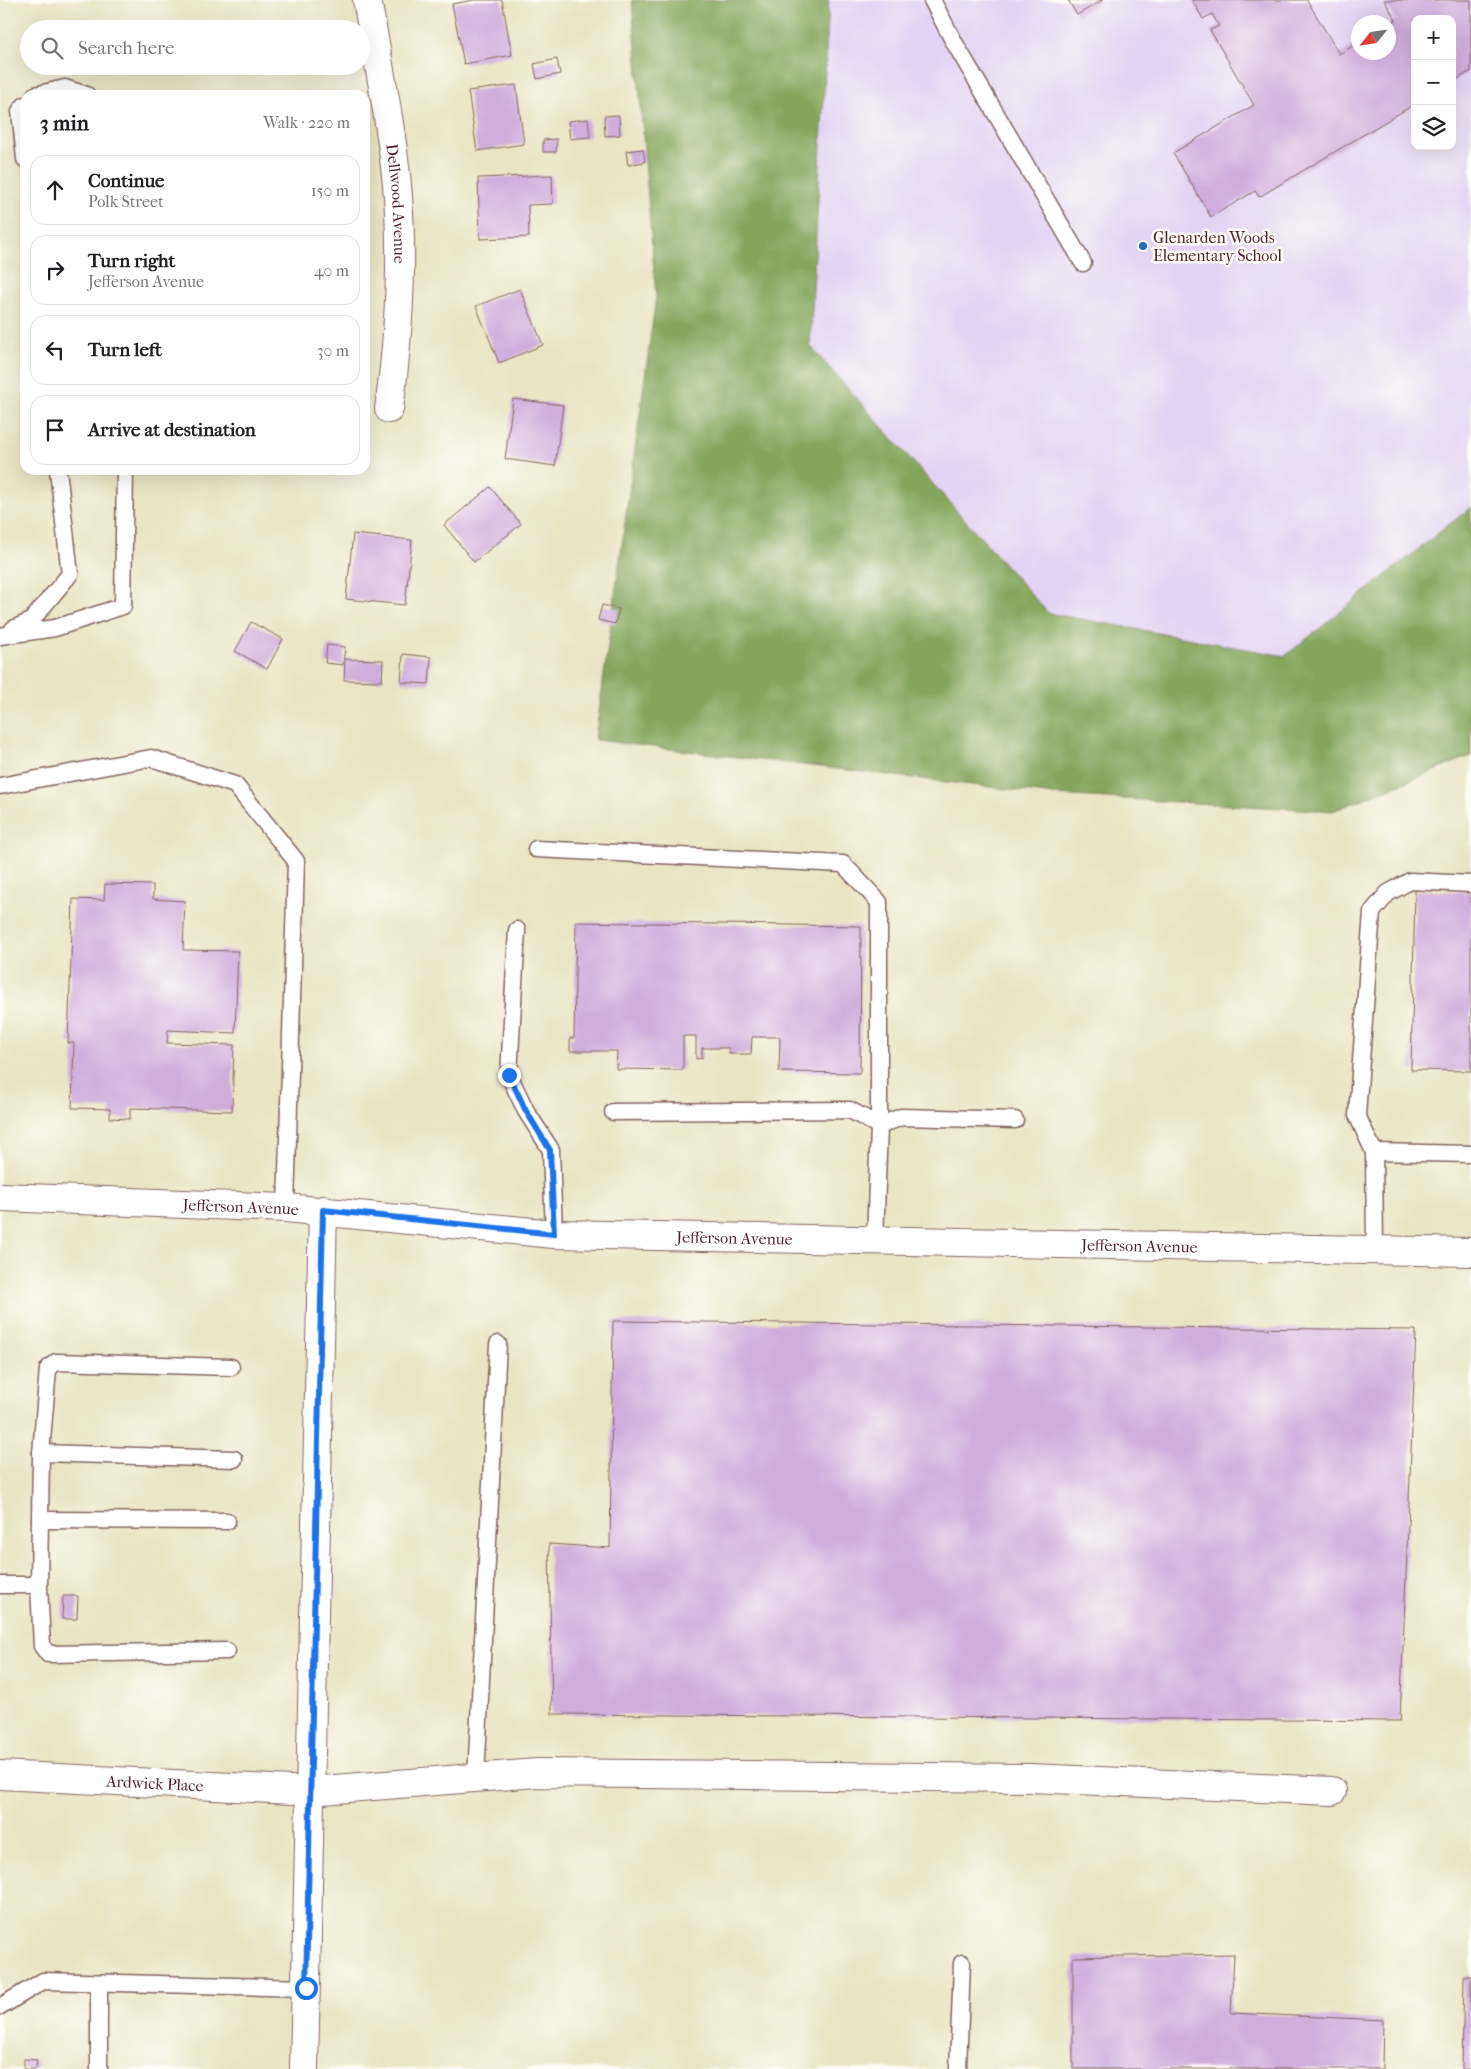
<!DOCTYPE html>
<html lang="en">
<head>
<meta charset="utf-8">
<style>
	body { margin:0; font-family:"IM FELL French Canon",serif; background:#f6f6f6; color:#202124 }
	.controls { position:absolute; right:15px; top:15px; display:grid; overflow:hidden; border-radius:10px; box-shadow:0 5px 20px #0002 }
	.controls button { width:45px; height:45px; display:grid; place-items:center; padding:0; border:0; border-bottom:1px solid #e0e0e0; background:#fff; color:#202124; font:25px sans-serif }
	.compass { position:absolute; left:1351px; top:15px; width:45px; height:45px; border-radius:50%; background:#fff; box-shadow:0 5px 20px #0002; rotate:240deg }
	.stop { position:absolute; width:15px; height:15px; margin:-11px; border:4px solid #1a73e8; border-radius:50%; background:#fff }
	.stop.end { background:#1a73e8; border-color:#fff; box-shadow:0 1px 5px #0008 }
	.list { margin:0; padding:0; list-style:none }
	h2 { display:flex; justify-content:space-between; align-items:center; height:65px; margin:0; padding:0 20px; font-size:21px }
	h2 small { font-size:16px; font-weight:400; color:#757577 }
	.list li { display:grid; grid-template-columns:32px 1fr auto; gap:15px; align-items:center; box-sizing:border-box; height:70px; margin:0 10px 10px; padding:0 10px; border:1px solid #e0e0e0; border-radius:15px }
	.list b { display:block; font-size:19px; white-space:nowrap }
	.list p { margin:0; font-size:16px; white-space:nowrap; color:#757577 }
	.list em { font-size:16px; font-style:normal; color:#757577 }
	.icon { flex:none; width:28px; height:28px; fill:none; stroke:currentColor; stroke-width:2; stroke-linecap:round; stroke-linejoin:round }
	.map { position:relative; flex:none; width:1471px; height:2069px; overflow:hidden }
	.search { position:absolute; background:#fff; box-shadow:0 5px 20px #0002; left:20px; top:20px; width:350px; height:55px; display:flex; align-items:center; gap:12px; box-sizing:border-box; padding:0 18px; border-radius:28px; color:#757577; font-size:19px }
	.panel { position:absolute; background:#fff; box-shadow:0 5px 20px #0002; left:20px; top:90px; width:350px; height:385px; border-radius:15px }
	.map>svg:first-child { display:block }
	.built { fill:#e3d3f2; fill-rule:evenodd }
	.forest { fill:#85a65b; stroke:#686243 }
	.building { fill:#cfaedb }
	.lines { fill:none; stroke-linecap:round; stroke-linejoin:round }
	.service-casing { stroke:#826461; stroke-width:19 }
	.minor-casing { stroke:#826461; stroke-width:30 }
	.service { stroke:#fff; stroke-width:16 }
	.minor { stroke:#fff; stroke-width:28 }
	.route { stroke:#1a73e8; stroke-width:6 }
	.poi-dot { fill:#1f6fb2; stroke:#fdfcf7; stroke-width:2 }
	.labels { text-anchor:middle; stroke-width:5; stroke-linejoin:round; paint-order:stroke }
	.street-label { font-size:16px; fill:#4a1f2b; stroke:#fdfcf7 }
	.poi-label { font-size:16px; fill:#4a1f2b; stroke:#fdfcf7; text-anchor:start }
</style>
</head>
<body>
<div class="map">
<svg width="1471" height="2069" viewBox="0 0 1471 2069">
	<rect width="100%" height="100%" fill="#fdfcf7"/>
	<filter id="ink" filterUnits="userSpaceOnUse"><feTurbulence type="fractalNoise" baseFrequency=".02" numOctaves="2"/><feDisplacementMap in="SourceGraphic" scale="10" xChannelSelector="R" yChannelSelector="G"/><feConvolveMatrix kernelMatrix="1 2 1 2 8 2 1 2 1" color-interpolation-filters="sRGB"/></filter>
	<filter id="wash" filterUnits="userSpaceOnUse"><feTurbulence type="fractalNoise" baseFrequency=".0096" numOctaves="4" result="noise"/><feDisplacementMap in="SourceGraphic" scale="20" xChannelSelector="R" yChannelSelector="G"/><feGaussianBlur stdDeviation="1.12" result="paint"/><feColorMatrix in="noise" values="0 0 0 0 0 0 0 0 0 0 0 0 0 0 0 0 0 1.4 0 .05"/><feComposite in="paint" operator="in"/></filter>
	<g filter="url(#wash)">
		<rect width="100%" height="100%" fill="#e9e4c4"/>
		<path class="built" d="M829,0H1471V507L1285,656L1048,613L810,346ZM1415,19H1452V146H1415ZM1358,22H1388V52H1358Z"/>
		<polygon class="forest" points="632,0 829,0 810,346 1048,613 1285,656 1471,507 1471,756 1333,811 1055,795 595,740 656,297"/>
		<g id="blocks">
			<g class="building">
				<polygon points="474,0 502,0 512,55 464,64 452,4"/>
				<polygon points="1068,0 1103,0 1077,15"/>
				<polygon points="1192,0 1307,0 1339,54 1358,43 1358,52 1388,52 1388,25 1396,20 1384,0 1471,0 1471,71 1452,82 1452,19 1415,19 1415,104 1259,197 1255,191 1211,217 1173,153 1254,105 1210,30 1219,26 1212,14 1203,19"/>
				<polygon points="557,59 560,74 537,79 534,64"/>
				<polygon points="516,85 524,144 477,151 468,91"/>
				<polygon points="619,115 620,135 605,136 604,116"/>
				<polygon points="588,119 590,137 570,139 568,121"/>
				<polygon points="557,139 556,152 543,152 543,140"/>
				<polygon points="643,149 645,162 628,165 626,151"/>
				<polygon points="552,175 553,204 528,205 529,237 480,239 478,178"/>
				<polygon points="520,289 543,345 499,363 476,306"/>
				<polygon points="513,399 563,405 555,466 505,459"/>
				<polygon points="490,487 521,524 474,562 444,525"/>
				<polygon points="353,534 412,540 405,605 346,599"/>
				<polygon points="602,605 619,609 615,624 598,620"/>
				<polygon points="251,622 283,639 267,669 235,651"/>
				<polygon points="327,645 345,647 343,665 325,663"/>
				<polygon points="403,654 431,657 429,684 401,682"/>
				<polygon points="345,659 383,660 382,681 344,680"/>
				<polygon points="105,884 153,885 153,899 185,901 183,950 238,951 235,1033 168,1030 167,1043 234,1045 232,1111 130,1108 130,1119 110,1118 110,1109 72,1108 74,1043 68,1043 73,899 104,900"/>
				<polygon points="1415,890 1471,892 1471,1071 1411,1070"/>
				<polygon points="576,922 861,926 860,1073 779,1072 780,1037 752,1037 751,1054 729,1054 729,1048 702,1048 702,1058 696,1059 696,1036 683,1036 683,1070 616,1069 617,1051 570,1051 570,1038 574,1038"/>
				<polygon points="613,1321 1416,1330 1400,1721 552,1714 549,1544 610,1548"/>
				<polygon points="63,1596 78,1596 77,1619 62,1619"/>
				<polygon points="1234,1954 1231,2013 1383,2020 1382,2069 1073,2069 1073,1957"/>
				<polygon points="1464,1976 1471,1976 1471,2069 1462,2069"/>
				<polygon points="24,2059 37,2060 36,2069 24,2069"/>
			</g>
		</g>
	</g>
	<g filter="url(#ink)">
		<use href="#blocks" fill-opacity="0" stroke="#826461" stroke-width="1"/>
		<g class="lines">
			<g class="service-casing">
				<g id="service">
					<polyline points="932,0 954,42 1083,263"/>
					<polyline points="35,95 65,88 87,95"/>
					<polyline points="25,105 20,111 25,159"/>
					<polyline points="13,629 31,621 70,574 58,470"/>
					<polyline points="0,636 55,628 123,606 125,470"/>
					<polyline points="0,786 151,758 235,785 296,861 286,1208"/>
					<polyline points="536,849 843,864 879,902 879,1126 850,1110 613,1112"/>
					<polyline points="517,930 509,1075 526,1111 551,1150 554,1234"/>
					<polyline points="1374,1152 1471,1154"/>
					<polyline points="875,1241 879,1126 901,1117 1015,1120"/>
					<polyline points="1375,1250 1374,1152 1357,1115 1372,912 1388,893 1410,881 1471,884"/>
					<polyline points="41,1453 234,1459"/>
					<polyline points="40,1520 227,1521"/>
					<polyline points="0,1585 39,1585 42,1646 48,1654 227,1651"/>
					<polyline points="39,1585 41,1453 48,1369 56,1362 231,1367"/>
					<polyline points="476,1778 498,1344"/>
					<polyline points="0,2007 43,1981 305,1988"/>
					<polyline points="99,2069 99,1983"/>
					<polyline points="958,2069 962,1963"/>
				</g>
			</g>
			<g class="minor-casing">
				<g id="minor">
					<path id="s1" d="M367,0C378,61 391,123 397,185C404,260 399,334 389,409"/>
					<path id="s2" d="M0,1197L286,1208L554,1234L1471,1252"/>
					<path id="s3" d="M0,1775L310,1791L537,1773L1030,1778L1332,1791"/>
					<polyline points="304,2069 323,1210"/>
				</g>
			</g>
			<use href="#service" class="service"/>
			<use href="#minor" class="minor"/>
		</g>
	</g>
	<g class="lines" filter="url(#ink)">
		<polyline class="route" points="306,1988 323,1210 554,1234 550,1150 526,1111 509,1075"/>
	</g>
	<circle class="poi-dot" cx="1143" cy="246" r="5"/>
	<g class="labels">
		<g class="street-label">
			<text dy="6" stroke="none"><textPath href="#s1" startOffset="206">Dellwood Avenue</textPath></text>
			<text dy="6" stroke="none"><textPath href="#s2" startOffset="241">Jefferson Avenue</textPath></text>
			<text dy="6" stroke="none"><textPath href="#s2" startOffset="736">Jefferson Avenue</textPath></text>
			<text dy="6" stroke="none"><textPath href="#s2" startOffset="1141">Jefferson Avenue</textPath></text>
			<text dy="6" stroke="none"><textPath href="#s3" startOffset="155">Ardwick Place</textPath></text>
		</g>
		<g class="poi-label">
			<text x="1153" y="243">Glenarden Woods<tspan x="1153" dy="18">Elementary School</tspan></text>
		</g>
	</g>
</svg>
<div class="controls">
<button>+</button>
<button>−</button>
<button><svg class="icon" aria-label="layers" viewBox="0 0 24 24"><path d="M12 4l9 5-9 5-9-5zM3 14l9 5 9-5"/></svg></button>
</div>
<svg class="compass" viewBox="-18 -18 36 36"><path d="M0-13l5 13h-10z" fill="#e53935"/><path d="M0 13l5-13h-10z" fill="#757577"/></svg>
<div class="stop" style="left:306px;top:1988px"></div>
<div class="stop end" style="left:509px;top:1075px"></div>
<div class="search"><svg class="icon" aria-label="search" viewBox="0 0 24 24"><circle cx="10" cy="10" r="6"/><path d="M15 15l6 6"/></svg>Search here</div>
<section class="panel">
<h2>3 min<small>Walk · 220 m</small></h2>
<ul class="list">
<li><svg class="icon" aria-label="ahead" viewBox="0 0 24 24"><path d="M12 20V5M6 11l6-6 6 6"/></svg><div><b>Continue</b><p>Polk Street</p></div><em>150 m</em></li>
<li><svg class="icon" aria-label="right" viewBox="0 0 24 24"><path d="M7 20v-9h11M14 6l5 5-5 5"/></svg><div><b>Turn right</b><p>Jefferson Avenue</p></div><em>40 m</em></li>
<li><svg class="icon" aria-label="left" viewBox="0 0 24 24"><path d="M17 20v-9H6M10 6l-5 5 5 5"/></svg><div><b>Turn left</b></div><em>30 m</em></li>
<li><svg class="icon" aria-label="arrive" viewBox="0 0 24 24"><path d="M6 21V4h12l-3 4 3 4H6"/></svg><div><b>Arrive at destination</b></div></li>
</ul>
</section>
</div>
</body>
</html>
